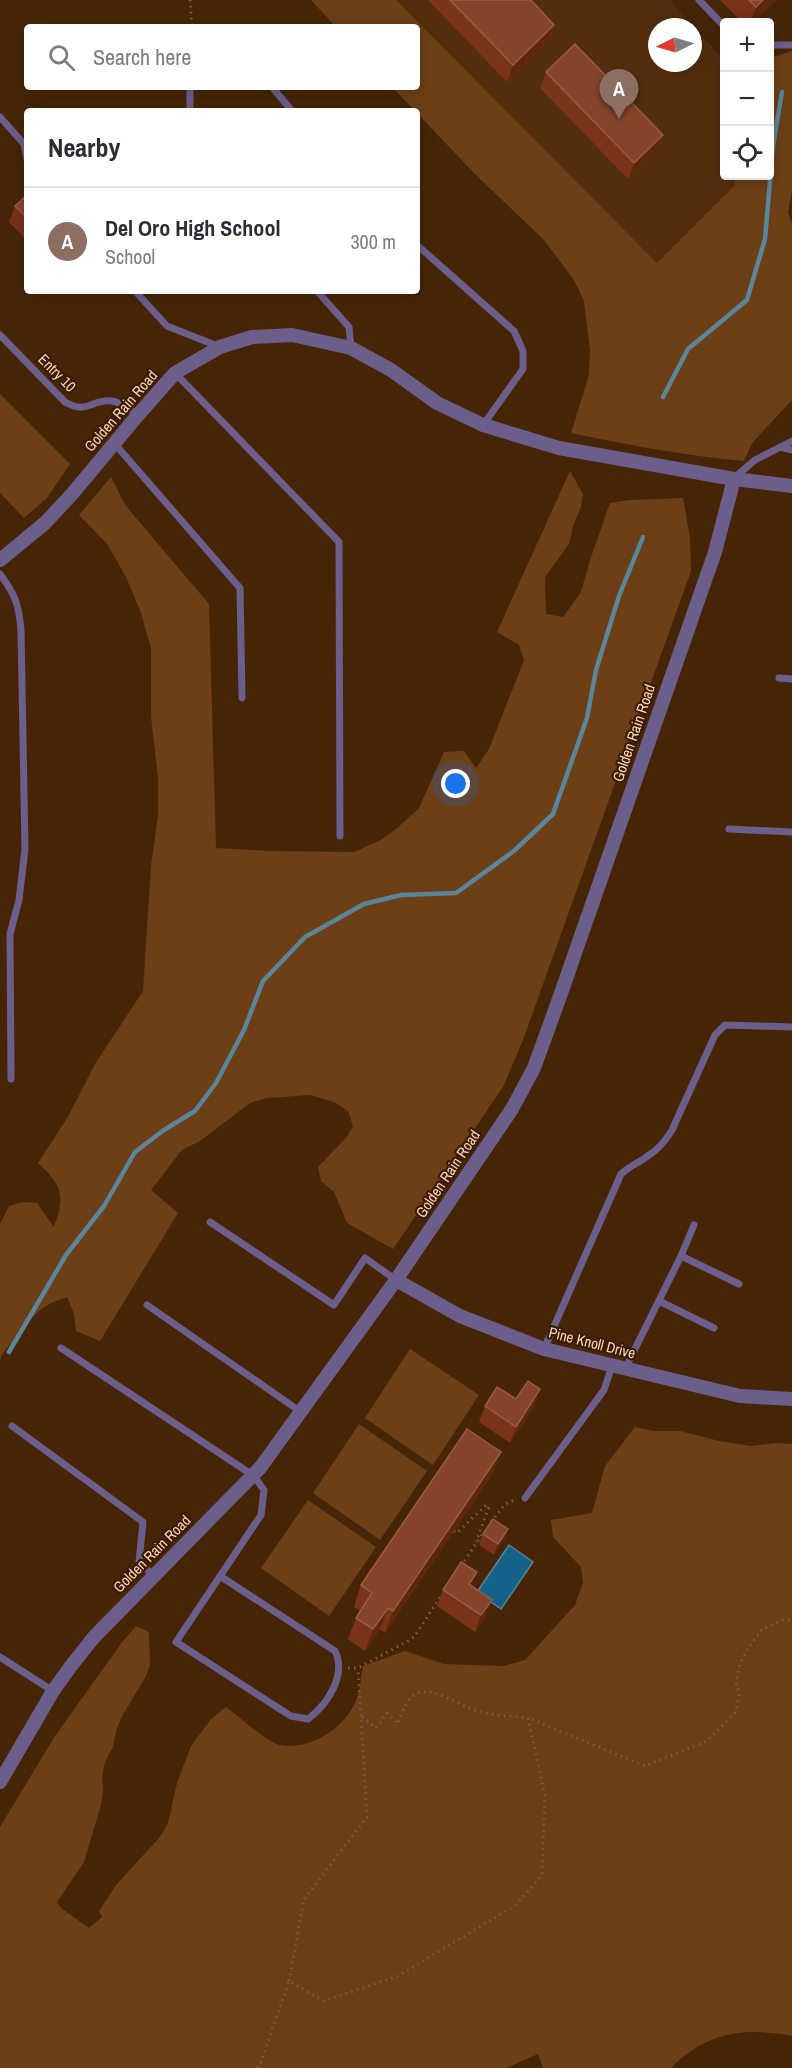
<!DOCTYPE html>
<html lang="en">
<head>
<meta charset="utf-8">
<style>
	body { margin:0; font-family:"Archivo Narrow",sans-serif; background:#f2f2f3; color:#2b2b33 }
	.controls { position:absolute; right:18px; top:18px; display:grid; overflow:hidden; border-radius:6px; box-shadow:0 3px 15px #0003 }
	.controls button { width:54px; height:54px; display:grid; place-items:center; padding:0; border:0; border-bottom:2px solid #e1e1e2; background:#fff; color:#2b2b33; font:30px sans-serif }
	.compass { position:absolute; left:648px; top:18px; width:54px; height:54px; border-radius:50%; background:#fff; box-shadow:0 3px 15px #0003; rotate:265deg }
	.you { position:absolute; left:456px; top:784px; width:21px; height:21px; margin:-15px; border:4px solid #fff; border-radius:50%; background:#1a73e8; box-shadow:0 0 0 9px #1a73e833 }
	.badge { display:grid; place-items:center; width:39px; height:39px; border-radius:50%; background:#1a73e8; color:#fff; font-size:20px; font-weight:700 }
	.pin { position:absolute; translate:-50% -50px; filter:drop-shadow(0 2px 3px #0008) }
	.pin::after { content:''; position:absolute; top:32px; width:21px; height:18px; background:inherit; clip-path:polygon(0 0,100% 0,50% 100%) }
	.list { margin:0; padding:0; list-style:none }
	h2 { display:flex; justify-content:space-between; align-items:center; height:78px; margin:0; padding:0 24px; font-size:26px }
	h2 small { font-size:20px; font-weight:400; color:#7c7c81 }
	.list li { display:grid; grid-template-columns:39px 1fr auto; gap:18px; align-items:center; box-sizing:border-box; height:108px; padding:0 24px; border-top:2px solid #e1e1e2 }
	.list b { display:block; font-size:22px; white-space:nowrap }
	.list p { margin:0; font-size:20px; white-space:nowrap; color:#7c7c81 }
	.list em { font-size:20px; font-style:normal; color:#7c7c81 }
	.icon { flex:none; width:33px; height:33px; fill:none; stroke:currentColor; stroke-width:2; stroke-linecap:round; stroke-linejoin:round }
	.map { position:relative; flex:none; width:792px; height:2068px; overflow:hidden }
	.search { position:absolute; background:#fff; box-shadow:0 3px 15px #0003; left:24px; top:24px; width:396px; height:66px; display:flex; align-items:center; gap:15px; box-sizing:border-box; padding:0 21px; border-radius:6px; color:#7c7c81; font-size:22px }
	.panel { position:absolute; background:#fff; box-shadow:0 3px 15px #0003; left:24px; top:108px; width:396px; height:186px; border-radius:6px }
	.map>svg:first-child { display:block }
	.built { fill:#532e0d; fill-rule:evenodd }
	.green { fill:#6c3f16 }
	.water { fill:#14618a; stroke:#5a859a; stroke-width:1.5 }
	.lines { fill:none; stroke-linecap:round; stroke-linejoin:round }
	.stream { stroke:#5a859a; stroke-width:4.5 }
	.path { stroke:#7d5c3f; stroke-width:3; stroke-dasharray:1.5 4.5; stroke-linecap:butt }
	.lane { stroke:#6c5e8a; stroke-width:7 }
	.street { stroke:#6c5e8a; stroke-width:14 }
	.wall { fill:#783319 }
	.shaded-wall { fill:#5e260b }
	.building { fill:#86452b; stroke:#995c42; stroke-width:1.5 }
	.labels { text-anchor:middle; stroke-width:4.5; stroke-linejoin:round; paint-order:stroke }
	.street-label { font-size:15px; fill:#fcd9be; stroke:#3b1b00 }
</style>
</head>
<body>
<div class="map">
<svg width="792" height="2068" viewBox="0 0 792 2068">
	<rect width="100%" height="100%" fill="#462507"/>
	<path class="built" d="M396,0H670L724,60V176H737L733,187L657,263ZM657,27H693V63H657Z"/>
	<g class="green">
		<path d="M311,0H396L657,263L733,187L737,176H770V58L792,51V191L788,212L792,224V400L752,443L744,461C686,456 629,445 571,433L589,375L590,350L584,301L574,280L544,240L474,173L417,113V111H415L392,87H417V27H336Z"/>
		<polygon points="0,394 70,464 47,498 24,518 0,493"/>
		<path d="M570,471L583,494L581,507L573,526L569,544L545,577L546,614L563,617L581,592L589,563L610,503L630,500L683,498L690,538L691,571L523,1040L503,1087L393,1249L347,1223L334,1192L321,1181L318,1167L347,1137L353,1126L348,1111L334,1102L310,1095L267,1098L250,1103L200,1141L182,1150L151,1190L178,1213L100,1341L76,1331L74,1314L67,1297C34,1308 34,1317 14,1341C8,1347 3,1351 0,1360V1224L9,1206L23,1202L37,1203L54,1227C65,1195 63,1186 38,1163L69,1115L95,1064L143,991L151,866L158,816V778L151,716V648L141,613L126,577L107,544L79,515L111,477L125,505L209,604L216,848L271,851L354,852L381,840L396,829L419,808L444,752L464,751L476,768L489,749L524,660L519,645L497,632Z"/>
		<polygon points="410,1349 479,1395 433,1465 365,1418"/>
		<polygon points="359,1424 427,1471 380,1540 313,1493"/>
		<path d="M635,1427L654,1431H680L719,1441L751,1446L777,1443L792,1444V2036C743,2027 707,2032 671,2068H543L538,2054L506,2068H0V1827L55,1736L123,1641L136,1626L149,1632L150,1665L146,1676L121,1718L116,1731L113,1747L105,1762L102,1776L103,1791L101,1805L84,1862L57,1902L61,1908L89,1928L102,1917L99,1911L116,1885L160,1837L168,1823L177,1783L191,1746L211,1719L226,1707C238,1716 266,1741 279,1745C309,1751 343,1729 355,1703C360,1692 361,1678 363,1666L405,1651L444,1664L504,1666L525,1660L575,1605L583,1583L581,1567L553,1537L551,1520L592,1513L605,1466Z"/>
		<polygon points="308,1500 376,1547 329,1616 261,1568"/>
	</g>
	<polygon class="water" points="509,1545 533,1562 501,1609 477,1592"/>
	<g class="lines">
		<g class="stream">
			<polyline points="663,397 688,349 747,300 765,239 773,146 782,92"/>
			<polyline points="9,1352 66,1255 104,1206 135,1152 164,1130 195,1111 216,1083 244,1030 263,981 305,937 364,904 401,895 456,893 514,851 553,814 587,718 596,670 619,596 643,537"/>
		</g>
		<g class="path">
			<polyline points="190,0 192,27"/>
			<polyline points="491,1522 505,1504 517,1499"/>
			<polyline points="454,1531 457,1533 486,1505 489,1507 476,1542"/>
			<polyline points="461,1566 484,1532"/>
			<polyline points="348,1668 358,1668 408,1641 415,1636 442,1594"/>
			<path d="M362,1717L376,1728L387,1713L398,1724C415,1663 449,1706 485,1713C499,1716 514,1716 528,1718"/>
			<polyline points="289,1981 304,1899 367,1817 358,1668"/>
			<polyline points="257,2068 261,2062 289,1981 324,2001 398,1976 516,1905 542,1875 545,1796 528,1718 645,1766 707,1741 735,1713 739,1695 736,1682 740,1664 747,1650 762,1629 783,1620 792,1620"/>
		</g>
		<g class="lane">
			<polyline points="699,0 724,26"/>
			<polyline points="770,45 792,45"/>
			<polyline points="190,87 190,111"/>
			<polyline points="272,87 292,111"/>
			<polyline points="0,117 24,144 27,159"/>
			<polyline points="417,245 514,331 523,351 523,369 483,425"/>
			<polyline points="135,291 167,326 220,347"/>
			<polyline points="317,291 349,327 351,348"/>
			<path d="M0,335L65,402C88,415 91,399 112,401C121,402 130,410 138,415"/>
			<polyline points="175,373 339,542 340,836"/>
			<polyline points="114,443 240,588 242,698"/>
			<polyline points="780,447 792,450"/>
			<polyline points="734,478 755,460 792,441"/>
			<path d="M0,574C15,594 19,605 21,630L25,849L19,900L10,934L11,1079"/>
			<polyline points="779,678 792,679"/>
			<polyline points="729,829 792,832"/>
			<polyline points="210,1222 334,1305 365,1258 396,1280"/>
			<polyline points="681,1256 694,1225"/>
			<polyline points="659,1301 714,1328"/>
			<polyline points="147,1305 301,1412"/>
			<path d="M61,1348L254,1476L264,1490L261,1515L176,1642L283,1711L291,1716L308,1719C327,1705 347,1675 335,1651L220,1576"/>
			<path d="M544,1349L621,1174C630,1166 640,1162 649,1155C659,1149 666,1140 672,1130L715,1035L725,1025L792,1027"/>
			<polyline points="625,1369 681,1256 739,1284"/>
			<polyline points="12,1426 143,1522 139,1562 154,1576"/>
			<polyline points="525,1498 604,1390 612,1366"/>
			<polyline points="0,1657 53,1691"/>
		</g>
		<g class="street">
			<polyline points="0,560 45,523 72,494 138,415 175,373 220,347 252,337 292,335 351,348 391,370 437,403 483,425 559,448 734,479 792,486"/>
			<polyline points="396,1280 460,1316 544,1349 740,1396 792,1399"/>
			<polyline points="0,1782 53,1691 71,1666 94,1637 260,1468 396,1280 512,1109 534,1068 559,999 715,552 734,479"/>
		</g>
	</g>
	<g class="wall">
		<polygon points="428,0 531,0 554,25 548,41 507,82"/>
		<polygon points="720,0 777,0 754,22 742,22"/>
		<polygon points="546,72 663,135 657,151 628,179 540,88"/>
		<polygon points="27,195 27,241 9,222 15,206"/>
		<polygon points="516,1399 534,1406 510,1443 479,1422 485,1406"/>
		<polygon points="493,1473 385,1633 380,1629 365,1651 348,1639 356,1618 360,1611 354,1607 361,1585"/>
		<polygon points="508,1529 504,1540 494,1555 479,1545 483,1534"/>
		<polygon points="477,1572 471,1586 492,1600 486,1616 475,1632 437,1606 443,1590"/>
	</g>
	<g class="shaded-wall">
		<polygon points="763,0 777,0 754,22 750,22 756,7"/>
		<polygon points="554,25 548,41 507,82 513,65"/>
		<polygon points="663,135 657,151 628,179 634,163"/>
		<polygon points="540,1389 534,1406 510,1443 516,1427"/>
		<polygon points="501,1452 493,1473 385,1633 393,1611"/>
		<polygon points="508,1529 504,1540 494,1555 498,1544"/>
		<polygon points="477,1572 471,1588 469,1584"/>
		<polygon points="492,1600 486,1616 475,1632 481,1615"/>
		<polygon points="388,1608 380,1629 365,1651 373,1629"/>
	</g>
	<g class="building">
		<polygon points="450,0 531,0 554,25 513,65"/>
		<polygon points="749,0 763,0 756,7"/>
		<polygon points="575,44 663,135 634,163 546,72"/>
		<polygon points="27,195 27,218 15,206"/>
		<polygon points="528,1381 540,1389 516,1427 485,1406 497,1387 516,1399"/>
		<polygon points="467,1429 501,1452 393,1611 388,1608 373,1629 356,1618 372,1593 361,1585"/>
		<polygon points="493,1519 508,1529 498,1544 483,1534"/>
		<polygon points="461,1562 477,1572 469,1584 492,1600 481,1615 443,1590"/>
	</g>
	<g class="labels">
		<g class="street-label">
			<text transform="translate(57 373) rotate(45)" y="5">Entry 10</text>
			<text transform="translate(121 411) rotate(-49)" y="5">Golden Rain Road</text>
			<text transform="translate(634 733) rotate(-71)" y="5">Golden Rain Road</text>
			<text transform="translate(448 1174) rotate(-56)" y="5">Golden Rain Road</text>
			<text transform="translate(592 1343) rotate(14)" y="5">Pine Knoll Drive</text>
			<text transform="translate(152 1554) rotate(-45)" y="5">Golden Rain Road</text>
		</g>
	</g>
</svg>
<div class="controls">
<button>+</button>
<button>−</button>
<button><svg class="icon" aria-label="locate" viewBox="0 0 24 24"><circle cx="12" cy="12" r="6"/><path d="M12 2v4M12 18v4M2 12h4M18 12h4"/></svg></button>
</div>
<svg class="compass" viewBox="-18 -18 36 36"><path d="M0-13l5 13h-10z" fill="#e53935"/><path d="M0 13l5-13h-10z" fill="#7c7c81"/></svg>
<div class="you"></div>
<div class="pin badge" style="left:619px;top:119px;background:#8d6e63">A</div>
<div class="search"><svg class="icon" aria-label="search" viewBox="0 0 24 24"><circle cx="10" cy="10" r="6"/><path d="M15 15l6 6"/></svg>Search here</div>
<section class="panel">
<h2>Nearby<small></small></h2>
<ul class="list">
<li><span class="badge" style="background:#8d6e63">A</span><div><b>Del Oro High School</b><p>School</p></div><em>300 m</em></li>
</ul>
</section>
</div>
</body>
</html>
